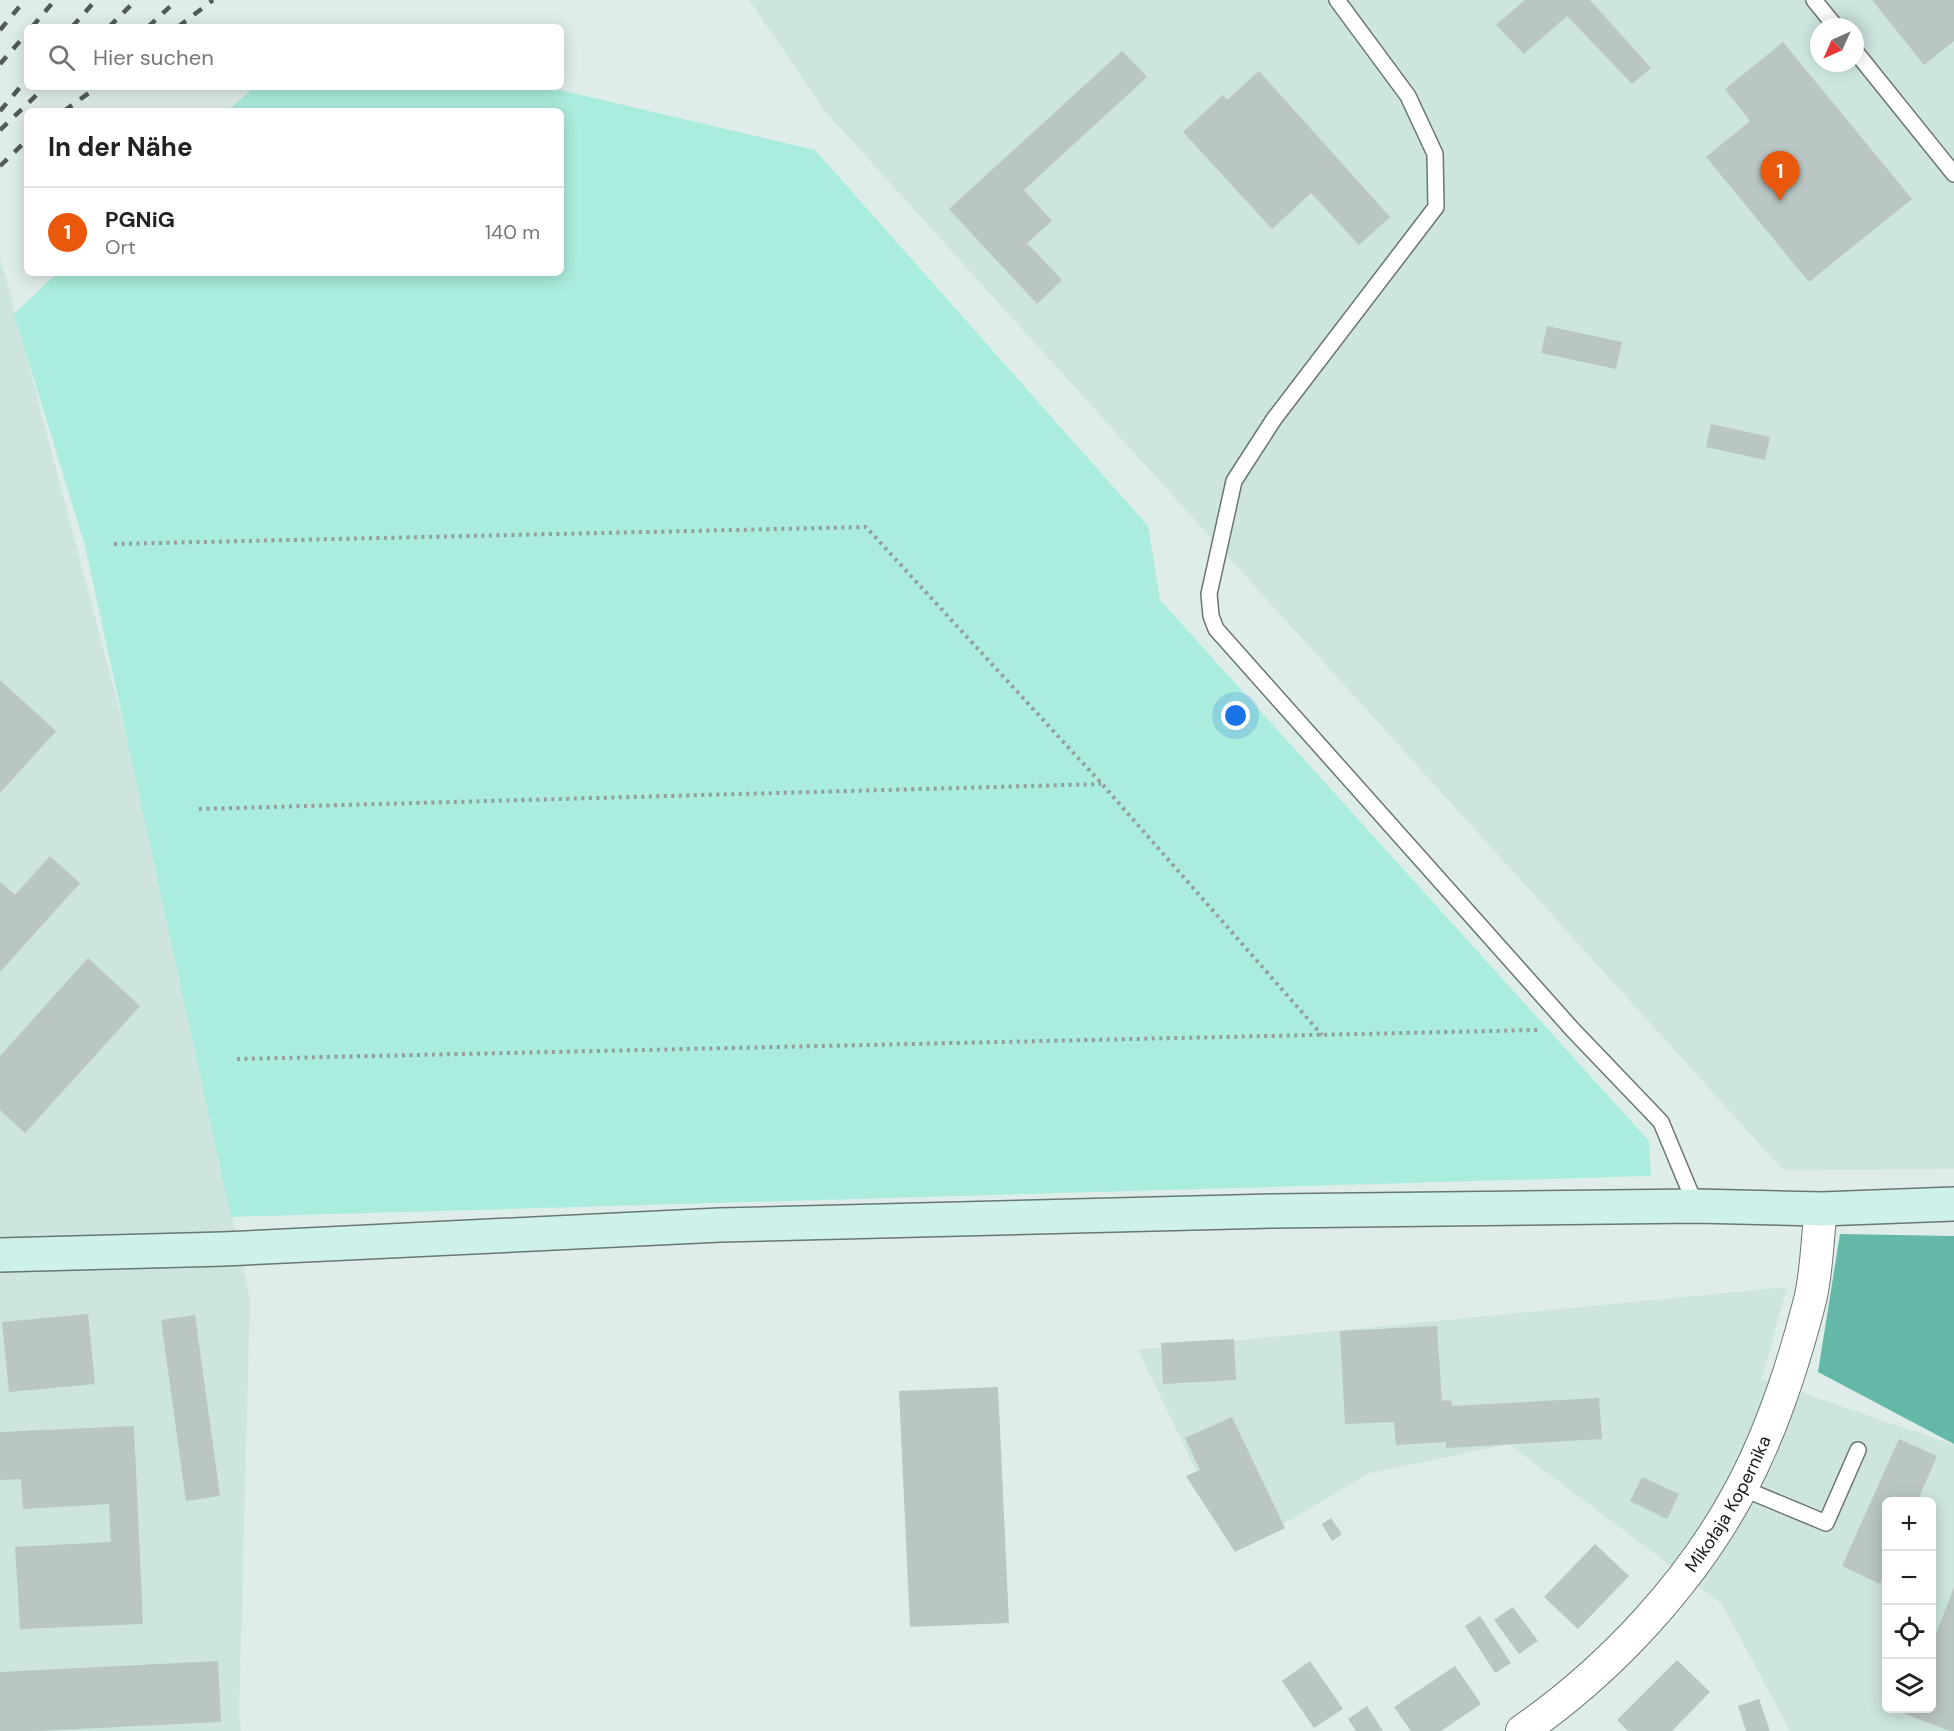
<!DOCTYPE html>
<html lang="de">
<head>
<meta charset="utf-8">
<style>
	body { margin:0; font-family:"DM Sans",sans-serif; background:#f6f6f6; color:#222 }
	.controls { position:absolute; right:18px; bottom:18px; display:grid; overflow:hidden; border-radius:9px; box-shadow:0 3px 15px #0003 }
	.controls button { width:54px; height:54px; display:grid; place-items:center; padding:0; border:0; border-bottom:2px solid #e0e0e0; background:#fff; color:#222; font:30px sans-serif }
	.compass { position:absolute; left:1810px; top:18px; width:54px; height:54px; border-radius:50%; background:#fff; box-shadow:0 3px 15px #0003; rotate:225deg }
	.you { position:absolute; left:1236px; top:716px; width:21px; height:21px; margin:-15px; border:4px solid #fff; border-radius:50%; background:#1a73e8; box-shadow:0 0 0 9px #1a73e833 }
	.badge { display:grid; place-items:center; width:39px; height:39px; border-radius:50%; background:#ea580c; color:#fff; font-size:20px; font-weight:700 }
	.pin { position:absolute; translate:-50% -50px; filter:drop-shadow(0 2px 3px #0008) }
	.pin::after { content:''; position:absolute; top:32px; width:21px; height:18px; background:inherit; clip-path:polygon(0 0,100% 0,50% 100%) }
	.list { margin:0; padding:0; list-style:none }
	h2 { display:flex; justify-content:space-between; align-items:center; height:78px; margin:0; padding:0 24px; font-size:26px }
	h2 small { font-size:20px; font-weight:400; color:#767676 }
	.list li { display:grid; grid-template-columns:39px 1fr auto; gap:18px; align-items:center; box-sizing:border-box; height:90px; padding:0 24px; border-top:2px solid #e0e0e0 }
	.list b { display:block; font-size:22px; white-space:nowrap }
	.list p { margin:0; font-size:20px; white-space:nowrap; color:#767676 }
	.list em { font-size:20px; font-style:normal; color:#767676 }
	.icon { flex:none; width:33px; height:33px; fill:none; stroke:currentColor; stroke-width:2; stroke-linecap:round; stroke-linejoin:round }
	.map { position:relative; flex:none; width:1954px; height:1731px; overflow:hidden }
	.search { position:absolute; background:#fff; box-shadow:0 3px 15px #0003; left:24px; top:24px; width:540px; height:66px; display:flex; align-items:center; gap:15px; box-sizing:border-box; padding:0 21px; border-radius:9px; color:#767676; font-size:22px }
	.panel { position:absolute; background:#fff; box-shadow:0 3px 15px #0003; left:24px; top:108px; width:540px; height:168px; border-radius:9px }
	.map>svg:first-child { display:block }
	.built { fill:#cde4df; fill-rule:evenodd }
	.green { fill:#aaecdd }
	.forest { fill:#63b8a7 }
	.building { fill:#b9c6c3 }
	.lines { fill:none; stroke-linecap:round; stroke-linejoin:round }
	.lane-casing { stroke:#6a7673; stroke-width:18 }
	.street-casing { stroke:#6a7673; stroke-width:34 }
	.secondary-casing { stroke:#6a7673; stroke-width:36 }
	.path { stroke:#949f9d; stroke-width:4; stroke-dasharray:3 4.5; stroke-linecap:butt }
	.lane { stroke:#fff; stroke-width:15 }
	.street { stroke:#fff; stroke-width:32 }
	.secondary { stroke:#cef2eb; stroke-width:33 }
	.rail { stroke:#535b5a; stroke-width:4.5; stroke-dasharray:10 10; stroke-linecap:butt }
	.labels { text-anchor:middle; stroke-width:4.5; stroke-linejoin:round; paint-order:stroke }
	.street-label { font-size:18px; fill:#161b1a; stroke:#fff }
</style>
</head>
<body>
<div class="map">
<svg width="1954" height="1731" viewBox="0 0 1954 1731">
	<rect width="100%" height="100%" fill="#dfedea"/>
	<g class="built">
		<path d="M749,0H1954V1169L1783,1170L824,110ZM1819,27H1855V63H1819Z"/>
		<polygon points="0,256 129,746 250,1299 239,1716 241,1731 0,1731"/>
		<path d="M1787,1287L1762,1379L1954,1445V1731H1790L1722,1604L1509,1444L1370,1473L1235,1552L1138,1350ZM1886,1502H1932V1708H1886Z"/>
	</g>
	<polygon class="green" points="254,87 547,87 815,150 1148,526 1160,600 1649,1141 1651,1176 231,1217 85,546 14,314 57,273 561,273 561,111 228,111"/>
	<polygon class="forest" points="1840,1234 1954,1236 1954,1444 1818,1372"/>
	<g class="building">
		<polygon points="1525,0 1590,0 1651,68 1632,84 1567,16 1524,54 1496,25"/>
		<polygon points="1872,0 1954,0 1954,41 1924,65"/>
		<polygon points="1783,42 1912,199 1809,282 1706,157 1750,121 1725,89"/>
		<polygon points="1122,51 1147,77 1024,190 1052,221 1027,243 1062,280 1037,304 949,209"/>
		<polygon points="1259,71 1390,217 1359,245 1311,193 1272,229 1183,132 1223,95 1227,100"/>
		<polygon points="1547,326 1622,342 1616,369 1541,353"/>
		<polygon points="1711,424 1770,437 1765,460 1706,447"/>
		<polygon points="0,680 56,731 0,793"/>
		<polygon points="50,856 80,883 0,972 0,882 15,895"/>
		<polygon points="88,958 140,1006 25,1133 0,1110 0,1056"/>
		<polygon points="88,1314 95,1384 9,1392 2,1322"/>
		<polygon points="195,1315 220,1496 186,1501 161,1320"/>
		<polygon points="1437,1326 1442,1401 1451,1400 1452,1406 1599,1398 1602,1439 1446,1448 1446,1442 1396,1445 1394,1422 1345,1424 1340,1331"/>
		<polygon points="1234,1339 1236,1380 1163,1384 1161,1343"/>
		<polygon points="998,1387 1009,1623 910,1627 899,1391"/>
		<polygon points="1232,1417 1285,1528 1235,1552 1186,1476 1200,1470 1185,1438"/>
		<polygon points="134,1426 143,1624 20,1629 15,1547 111,1542 109,1504 23,1509 21,1479 0,1480 0,1432"/>
		<polygon points="1899,1439 1937,1456 1917,1502 1886,1502 1886,1569 1880,1584 1842,1566"/>
		<polygon points="1642,1477 1679,1494 1667,1519 1630,1501"/>
		<polygon points="1331,1518 1342,1534 1332,1541 1322,1524"/>
		<polygon points="1595,1544 1629,1576 1578,1629 1544,1597"/>
		<polygon points="1954,1587 1954,1731 1950,1731 1905,1714 1907,1708 1932,1708 1932,1645"/>
		<polygon points="1513,1607 1538,1641 1519,1654 1494,1620"/>
		<polygon points="1480,1616 1511,1663 1495,1673 1465,1626"/>
		<polygon points="1677,1660 1710,1692 1672,1731 1628,1731 1617,1720"/>
		<polygon points="218,1661 221,1722 36,1731 0,1731 0,1672"/>
		<polygon points="1310,1661 1343,1709 1314,1728 1282,1681"/>
		<polygon points="1455,1666 1481,1704 1441,1731 1411,1731 1394,1707"/>
		<polygon points="1759,1699 1770,1731 1746,1731 1738,1706"/>
		<polygon points="1367,1706 1383,1731 1356,1731 1348,1719"/>
	</g>
	<g class="lines">
		<g class="lane-casing">
			<g id="lane">
				<polyline points="1337,0 1408,96 1435,154 1436,207 1274,419 1234,481 1209,594 1211,616 1216,629 1572,1029 1661,1122 1696,1206"/>
				<polyline points="1814,0 1836,27"/>
				<polyline points="1855,51 1954,174"/>
				<polyline points="1742,1488 1826,1523 1858,1450"/>
			</g>
		</g>
		<g class="street-casing">
			<g id="street">
				<path id="s1" d="M1522,1731C1610,1670 1692,1582 1742,1487C1772,1430 1793,1366 1809,1304C1817,1276 1817,1239 1821,1209"/>
			</g>
		</g>
		<g class="secondary-casing">
			<polyline id="secondary" points="0,1255 223,1249 720,1225 1273,1211 1696,1206 1821,1209 1954,1204"/>
		</g>
		<g class="path">
			<polyline points="114,544 866,527 1102,784 1322,1035"/>
			<polyline points="199,809 1101,784"/>
			<polyline points="237,1059 1538,1030"/>
		</g>
		<use href="#lane" class="lane"/>
		<use href="#street" class="street"/>
		<use href="#secondary" class="secondary"/>
		<g class="rail">
			<polyline points="32,27 55,0"/>
			<polyline points="72,27 96,0"/>
			<polyline points="109,27 136,0"/>
			<polyline points="148,27 177,0"/>
			<polyline points="178,27 213,0"/>
			<polyline points="0,30 25,0"/>
			<polyline points="0,64 27,33"/>
			<polyline points="0,111 27,79"/>
			<polyline points="64,111 97,87"/>
			<polyline points="0,130 45,87"/>
			<polyline points="0,166 27,140"/>
		</g>
	</g>
	<g class="labels">
		<g class="street-label">
			<text dy="6" stroke="none"><textPath href="#s1" startOffset="310">Mikołaja Kopernika</textPath></text>
		</g>
	</g>
</svg>
<div class="controls">
<button>+</button>
<button>−</button>
<button><svg class="icon" aria-label="locate" viewBox="0 0 24 24"><circle cx="12" cy="12" r="6"/><path d="M12 2v4M12 18v4M2 12h4M18 12h4"/></svg></button>
<button><svg class="icon" aria-label="layers" viewBox="0 0 24 24"><path d="M12 4l9 5-9 5-9-5zM3 14l9 5 9-5"/></svg></button>
</div>
<svg class="compass" viewBox="-18 -18 36 36"><path d="M0-13l5 13h-10z" fill="#e53935"/><path d="M0 13l5-13h-10z" fill="#767676"/></svg>
<div class="you"></div>
<div class="pin badge" style="left:1780px;top:201px">1</div>
<div class="search"><svg class="icon" aria-label="search" viewBox="0 0 24 24"><circle cx="10" cy="10" r="6"/><path d="M15 15l6 6"/></svg>Hier suchen</div>
<section class="panel">
<h2>In der Nähe<small></small></h2>
<ul class="list">
<li><span class="badge">1</span><div><b>PGNiG</b><p>Ort</p></div><em>140 m</em></li>
</ul>
</section>
</div>
</body>
</html>
